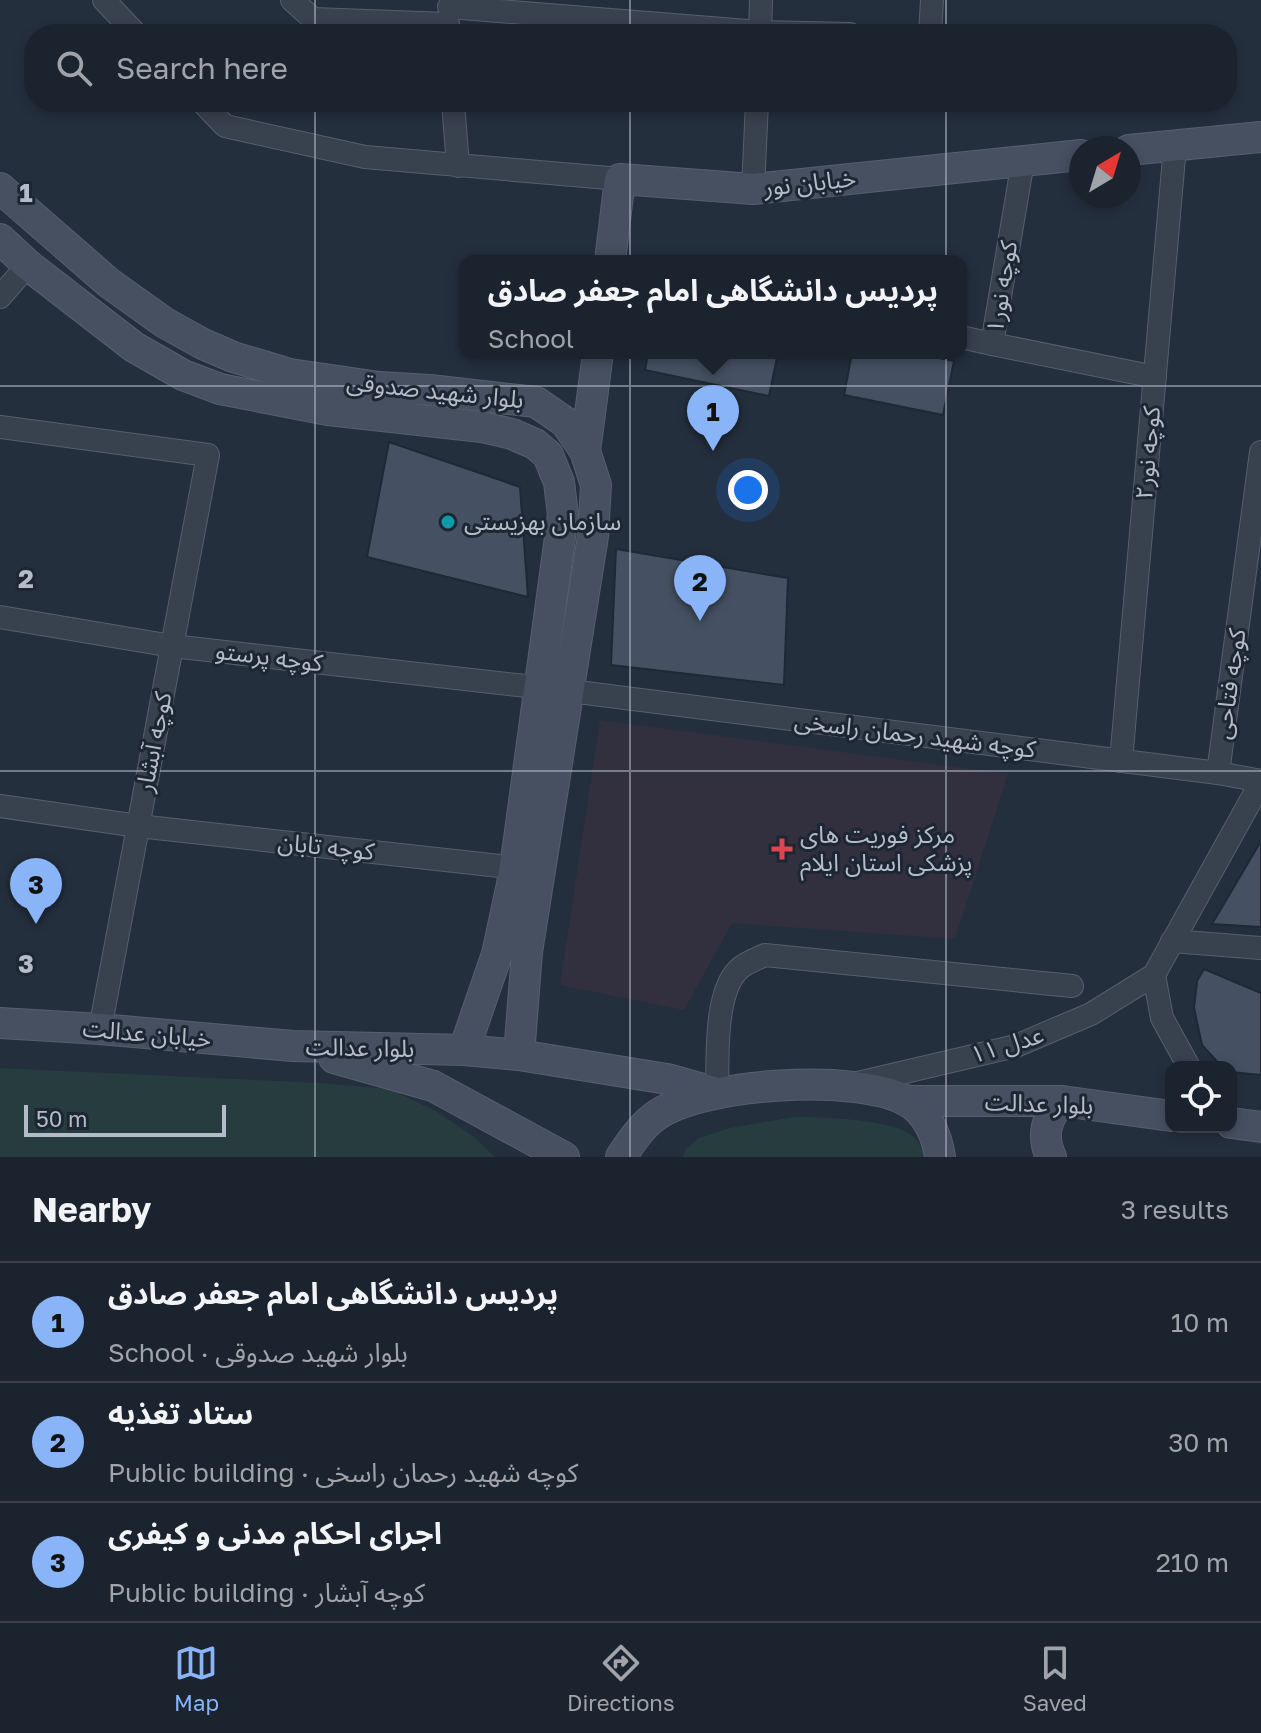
<!DOCTYPE html>
<html lang="en">
<head>
<meta charset="utf-8">
<style>
	body { margin:0; font-family:"Golos Text","Noto Sans Arabic",sans-serif; background:#242b36; color:#f1f3f6 }
	.controls { position:absolute; right:24px; bottom:24px; display:grid; overflow:hidden; border-radius:16px; box-shadow:0 4px 12px #0003 }
	.controls button { width:72px; height:72px; display:grid; place-items:center; padding:0; border:0; border-bottom:2px solid #39404a; background:#1b232e; color:#f1f3f6; font:40px sans-serif }
	.compass { position:absolute; left:1069px; top:136px; width:72px; height:72px; border-radius:50%; background:#1b232e; box-shadow:0 4px 12px #0003; rotate:38deg }
	.scale { position:absolute; left:24px; bottom:20px; width:202px; box-sizing:border-box; padding-left:8px; border:4px solid #b4bcc9; border-top:0; font-size:22px; line-height:28px; white-space:nowrap; color:#b4bcc9; -webkit-text-stroke:6px #1d2633; paint-order:stroke }
	.you { position:absolute; left:748px; top:490px; width:28px; height:28px; margin:-20px; border:6px solid #fff; border-radius:50%; background:#1a73e8; box-shadow:0 0 0 12px #1a73e833 }
	.badge { display:grid; place-items:center; width:52px; height:52px; border-radius:50%; background:#8ab4f8; color:#111; font-size:26px; font-weight:700 }
	.pin { position:absolute; translate:-50% -66px; filter:drop-shadow(0 2px 4px #0008) }
	.pin::after { content:''; position:absolute; top:42px; width:28px; height:24px; background:inherit; clip-path:polygon(0 0,100% 0,50% 100%) }
	.popup { position:absolute; left:459px; top:255px; width:508px; height:104px; box-sizing:border-box; display:grid; place-content:center; border-radius:16px; background:#1b232e; filter:drop-shadow(0 2px 6px #0005); font-size:26px; white-space:nowrap; color:#a0a4aa }
	.popup b { font-size:30px; color:#f1f3f6 }
	.popup::after { content:''; position:absolute; left:50%; top:100%; margin-left:-16px; border:16px solid transparent; border-top-color:#1b232e }
	.list { margin:0; padding:0; list-style:none }
	h2 { display:flex; justify-content:space-between; align-items:center; height:104px; margin:0; padding:0 32px; font-size:34px }
	h2 small { font-size:26px; font-weight:400; color:#a0a4aa }
	.list li { display:grid; grid-template-columns:52px 1fr auto; gap:24px; align-items:center; box-sizing:border-box; height:120px; padding:0 32px; border-top:2px solid #39404a }
	.list b { display:block; font-size:30px; white-space:nowrap }
	.list p { margin:0; font-size:26px; white-space:nowrap; color:#a0a4aa }
	.list em { font-size:26px; font-style:normal; color:#a0a4aa }
	.icon { flex:none; width:44px; height:44px; fill:none; stroke:currentColor; stroke-width:2; stroke-linecap:round; stroke-linejoin:round }
	.map { position:relative; flex:none; width:1261px; height:1157px; overflow:hidden }
	.search { position:absolute; background:#1b232e; box-shadow:0 4px 12px #0003; left:24px; right:24px; top:24px; height:88px; display:flex; align-items:center; gap:20px; box-sizing:border-box; padding:0 28px; border-radius:32px; color:#a0a4aa; font-size:30px }
	.sheet { height:464px; background:#1b232e }
	nav { display:flex; justify-content:space-around; align-items:center; box-sizing:border-box; height:112px; border-top:2px solid #39404a; background:#1b232e; font-size:22px; color:#a0a4aa }
	nav a { display:grid; justify-items:center; gap:4px }
	nav .on { color:#8ab4f8 }
	.map>svg:first-child { display:block }
	.medical { fill:#32303f }
	.green { fill:#263c3f }
	.building { fill:#455162; stroke:#1f2835; stroke-width:2 }
	.lines { fill:none; stroke-linecap:round; stroke-linejoin:round }
	.street-casing { stroke:#565f6c; stroke-width:24 }
	.secondary-casing { stroke:#565f6c; stroke-width:32 }
	.street { stroke:#38414e; stroke-width:22 }
	.secondary { stroke:#465061; stroke-width:30 }
	.grid { fill:none; stroke:#b4bcc9; stroke-width:2; stroke-opacity:0.55 }
	.culture-dot { fill:#0f9aa8; stroke:#1d2633; stroke-width:3 }
	.health-dot { fill:#e0444e; stroke:#1d2633; stroke-width:3 }
	.labels { text-anchor:middle; stroke-width:6; stroke-linejoin:round; paint-order:stroke }
	.street-label { font-size:24px; fill:#b4bcc9; stroke:#1d2633 }
	.poi-label { font-size:24px; fill:#b4bcc9; stroke:#1d2633; text-anchor:start }
	.grid-label { font-size:26px; text-anchor:middle; font-weight:bold; fill:#b4bcc9; stroke:#1d2633; stroke-width:6; stroke-linejoin:round; paint-order:stroke }
</style>
</head>
<body>
<div class="map">
<svg width="1261" height="1157" viewBox="0 0 1261 1157">
	<rect width="100%" height="100%" fill="#242f3e"/>
	<polygon class="medical" points="600,720 1008,774 955,939 732,923 684,1010 560,985"/>
	<g class="green">
		<polygon points="0,1068 319,1083 389,1089 436,1111 474,1137 495,1157 0,1157"/>
		<path d="M795,1117C821,1117 894,1119 914,1137C918,1141 921,1148 924,1154L922,1157H683L686,1149L699,1138L730,1128Z"/>
	</g>
	<g class="building">
		<polygon points="648,353 778,353 769,396 645,370"/>
		<polygon points="852,353 913,353 954,361 943,415 844,395"/>
		<polygon points="389,442 520,487 528,597 367,557"/>
		<polygon points="616,549 788,578 784,685 611,665"/>
		<polygon points="1261,841 1261,927 1212,924"/>
		<polygon points="1204,969 1261,993 1261,1075 1231,1072 1231,1067 1222,1067 1202,1045 1194,1008 1197,981"/>
	</g>
	<g class="lines">
		<g class="street-casing">
			<g id="street">
				<polyline points="104,0 136,34"/>
				<polyline points="292,0 313,19 448,24"/>
				<polyline points="449,7 760,32 850,34"/>
				<polyline points="760,34 761,0"/>
				<polyline points="930,34 932,0"/>
				<polyline points="202,102 225,126 365,157 620,179"/>
				<polyline points="453,102 458,166"/>
				<polyline points="1023,161 992,344 1155,377"/>
				<polyline points="753,189 757,102"/>
				<polyline points="0,297 28,265"/>
				<polyline points="961,337 992,344"/>
				<polyline points="0,427 208,455 100,1029"/>
				<polyline points="0,617 172,646 570,691 1218,773 1261,781"/>
				<polyline points="1121,761 1175,146"/>
				<polyline points="1218,773 1261,452"/>
				<polyline points="0,806 138,826 527,869"/>
				<polyline points="1172,941 1261,948"/>
				<polyline points="1154,975 1162,1018 1189,1067"/>
				<polyline points="858,1083 1016,1046 1091,1014 1154,975 1261,782"/>
				<path d="M717,1093C718,1060 714,994 738,970C745,963 756,959 765,955L1072,986"/>
			</g>
		</g>
		<g class="secondary-casing">
			<g id="secondary">
				<polyline points="1129,150 1261,137"/>
				<polyline points="0,188 109,283 165,323 203,344 233,357 290,374 379,387 430,390 536,402 565,422 585,451 596,485 593,536 527,952 519,1055"/>
				<polyline points="0,239 28,265 134,347 183,375 220,389 328,410 482,427 512,434 535,444 548,455 554,470 559,482 563,515 518,846 512,884 497,954 464,1050"/>
				<polyline points="610,261 620,179 753,189 1081,155"/>
				<polyline points="585,451 598,353"/>
				<polyline points="0,1023 100,1029 293,1046 464,1050 519,1055 667,1079 717,1093"/>
				<polyline points="334,1058 433,1086 564,1157"/>
				<polyline points="907,1101 1062,1101 1171,1116"/>
				<polyline points="1231,1123 1261,1127"/>
				<path d="M621,1157C631,1142 642,1125 657,1115C703,1083 857,1073 907,1101C927,1112 937,1136 940,1157"/>
				<path d="M1051,1157C1041,1135 1046,1118 1062,1101"/>
			</g>
		</g>
		<use href="#street" class="street"/>
		<use href="#secondary" class="secondary"/>
	</g>
	<path class="grid" d="M315,0V34M630,0V34M946,0V34M315,102V1157M630,102V1157M946,102V1157M0,386H1261M0,771H1261"/>
	<circle class="culture-dot" cx="448" cy="522" r="8"/>
	<path class="health-dot" d="M778 837h8v8h8v8h-8v8h-8v-8h-8v-8h8z"/>
	<g class="labels">
		<g class="street-label">
			<text transform="translate(810 183) rotate(-6)" y="8">خیابان نور</text>
			<text transform="translate(1002 287) rotate(-81)" y="8">کوچه نور۱</text>
			<text transform="translate(435 391) rotate(6)" y="8">بلوار شهید صدوقی</text>
			<text transform="translate(1148 453) rotate(-85)" y="8">کوچه نور۲</text>
			<text transform="translate(269 657) rotate(7)" y="8">کوچه پرستو</text>
			<text transform="translate(1230 684) rotate(-82)" y="8">کوچه فتاحی</text>
			<text transform="translate(915 735) rotate(7)" y="8">کوچه شهید رحمان راسخی</text>
			<text transform="translate(154 742) rotate(-79)" y="8">کوچه آبشار</text>
			<text transform="translate(326 847) rotate(6)" y="8">کوچه تابان</text>
			<text transform="translate(147 1034) rotate(5)" y="8">خیابان عدالت</text>
			<text transform="translate(1007 1045) rotate(-17)" y="8">عدل ۱۱</text>
			<text transform="translate(360 1048) rotate(1)" y="8">بلوار عدالت</text>
			<text transform="translate(1039 1104) rotate(2)" y="8">بلوار عدالت</text>
		</g>
		<g class="poi-label">
			<text x="464" y="530">سازمان بهزیستی</text>
			<text x="800" y="843">مرکز فوریت های<tspan x="800" dy="28">پزشکی استان ایلام</tspan></text>
		</g>
	</g>
	<g class="grid-label">
		<text x="26" y="202">1</text>
		<text x="26" y="588">2</text>
		<text x="26" y="973">3</text>
	</g>
</svg>
<div class="controls">
<button><svg class="icon" aria-label="locate" viewBox="0 0 24 24"><circle cx="12" cy="12" r="6"/><path d="M12 2v4M12 18v4M2 12h4M18 12h4"/></svg></button>
</div>
<svg class="compass" viewBox="-18 -18 36 36"><path d="M0-13l5 13h-10z" fill="#e53935"/><path d="M0 13l5-13h-10z" fill="#a0a4aa"/></svg>
<div class="scale">50 m</div>
<div class="you"></div>
<div class="pin badge" style="left:713px;top:451px">1</div>
<div class="popup"><b>پردیس دانشگاهی امام جعفر صادق</b>School</div>
<div class="pin badge" style="left:700px;top:621px">2</div>
<div class="pin badge" style="left:36px;top:924px">3</div>
<div class="search"><svg class="icon" aria-label="search" viewBox="0 0 24 24"><circle cx="10" cy="10" r="6"/><path d="M15 15l6 6"/></svg>Search here</div>
</div>
<section class="sheet">
<h2>Nearby<small>3 results</small></h2>
<ul class="list">
<li><span class="badge">1</span><div><b>پردیس دانشگاهی امام جعفر صادق</b><p>School · بلوار شهید صدوقی</p></div><em>10 m</em></li>
<li><span class="badge">2</span><div><b>ستاد تغذیه</b><p>Public building · کوچه شهید رحمان راسخی</p></div><em>30 m</em></li>
<li><span class="badge">3</span><div><b>اجرای احکام مدنی و کیفری</b><p>Public building · کوچه آبشار</p></div><em>210 m</em></li>
</ul>
</section>
<nav>
<a class="on"><svg class="icon" aria-label="map" viewBox="0 0 24 24"><path d="M3 6l6-2 6 2 6-2v14l-6 2-6-2-6 2zM9 4v14M15 6v14"/></svg>Map</a>
<a><svg class="icon" aria-label="directions" viewBox="0 0 24 24"><path d="M12 3l9 9-9 9-9-9zM9 14v-3h6M13 9l2 2-2 2"/></svg>Directions</a>
<a><svg class="icon" aria-label="saved" viewBox="0 0 24 24"><path d="M7 4h10v16l-5-4-5 4z"/></svg>Saved</a>
</nav>
</body>
</html>
